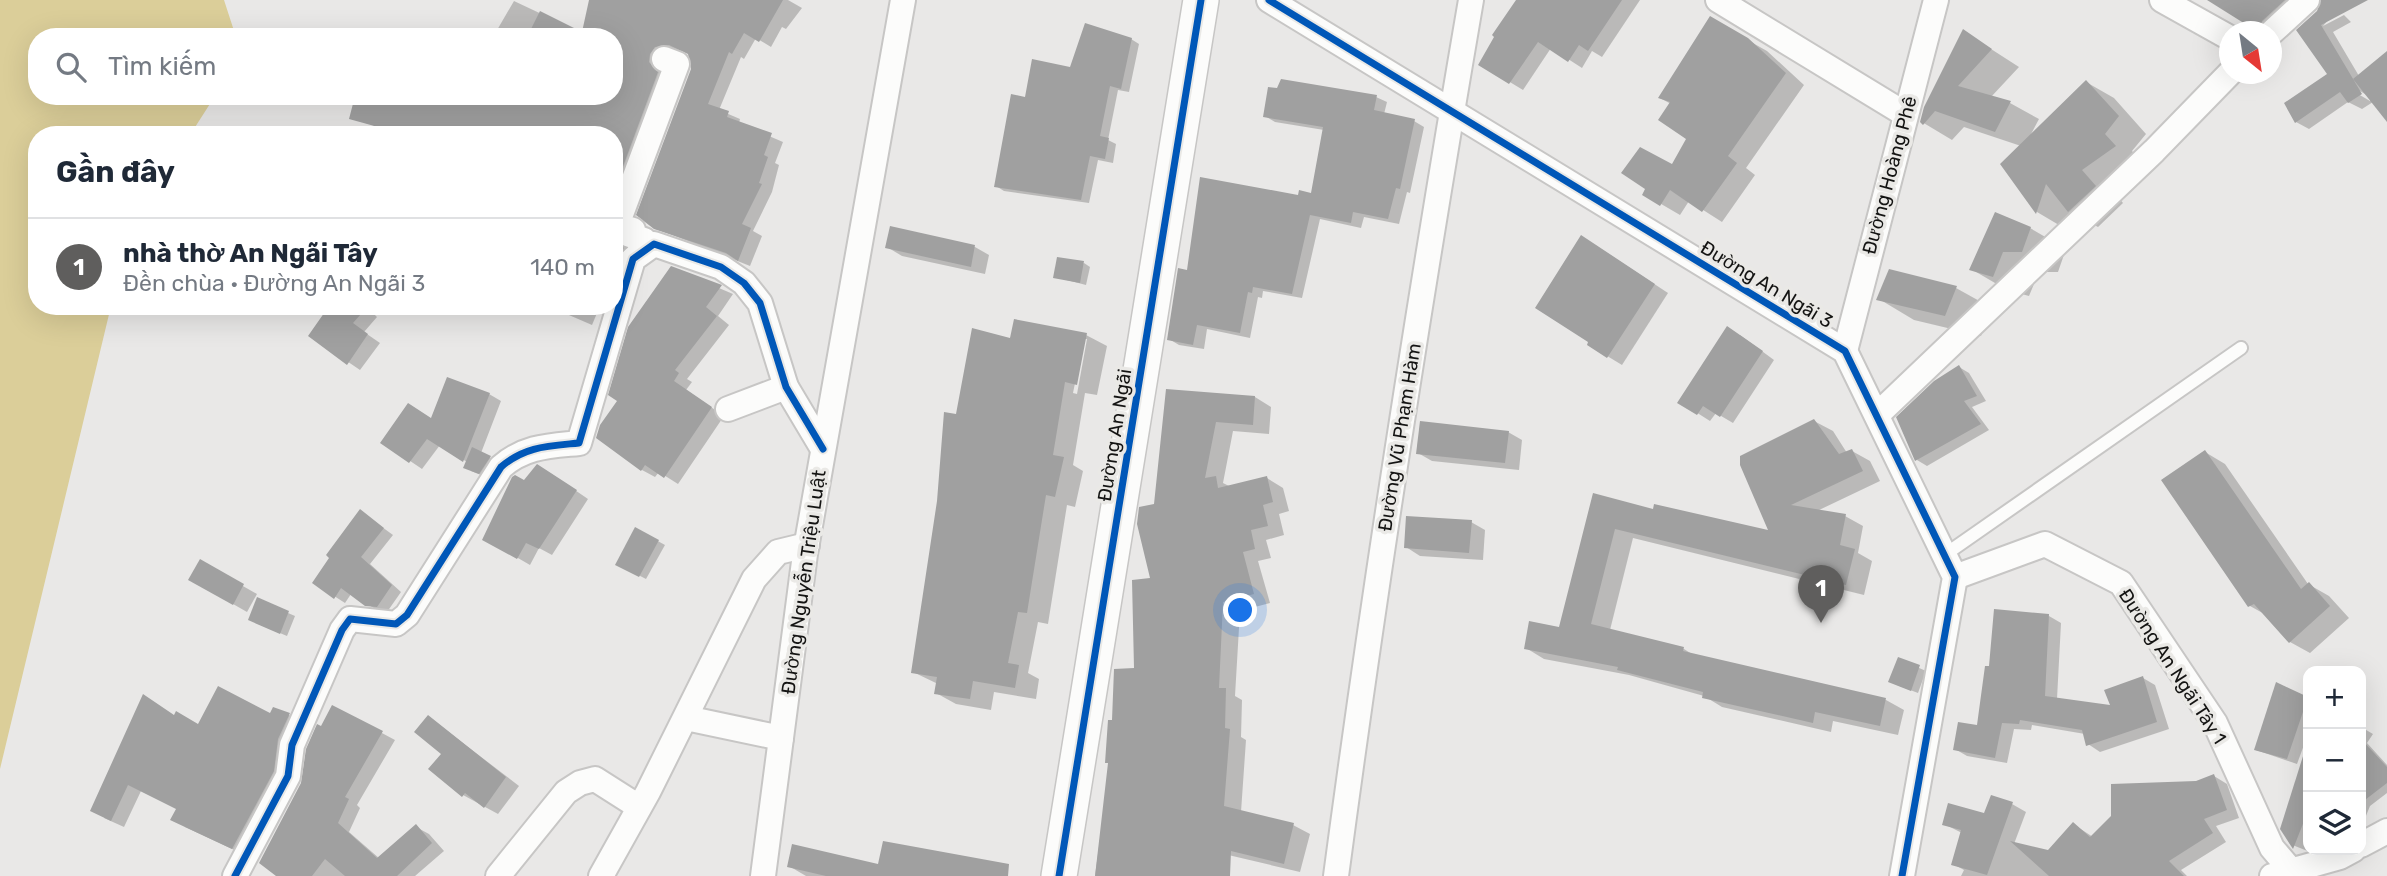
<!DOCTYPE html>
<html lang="vi">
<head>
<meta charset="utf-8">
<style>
	body { margin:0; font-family:Rubik,sans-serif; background:#f6f6f7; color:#1f2937 }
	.controls { position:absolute; right:21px; bottom:21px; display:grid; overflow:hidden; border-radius:14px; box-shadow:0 7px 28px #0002 }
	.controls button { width:63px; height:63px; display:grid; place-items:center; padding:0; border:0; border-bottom:2px solid #e0e1e3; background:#fff; color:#1f2937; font:35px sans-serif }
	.compass { position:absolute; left:2219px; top:21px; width:63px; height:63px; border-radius:50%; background:#fff; box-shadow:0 7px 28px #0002; rotate:150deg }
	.you { position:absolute; left:1241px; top:611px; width:24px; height:24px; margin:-18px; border:5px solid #fff; border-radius:50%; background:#1a73e8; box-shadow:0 0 0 10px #1a73e833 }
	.badge { display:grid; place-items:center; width:46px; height:46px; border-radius:50%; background:#5f5e5d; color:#fff; font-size:23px; font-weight:700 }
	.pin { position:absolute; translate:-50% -58px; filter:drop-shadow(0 2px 4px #0008) }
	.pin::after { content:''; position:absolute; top:37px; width:24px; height:21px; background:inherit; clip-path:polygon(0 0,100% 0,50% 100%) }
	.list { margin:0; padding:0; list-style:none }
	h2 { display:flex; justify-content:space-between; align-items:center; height:91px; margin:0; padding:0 28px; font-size:30px }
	h2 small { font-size:23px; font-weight:400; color:#747a83 }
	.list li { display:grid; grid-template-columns:46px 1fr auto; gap:21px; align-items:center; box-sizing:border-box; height:98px; padding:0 28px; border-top:2px solid #e0e1e3 }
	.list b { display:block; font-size:26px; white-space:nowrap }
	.list p { margin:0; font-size:23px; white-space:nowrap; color:#747a83 }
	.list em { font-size:23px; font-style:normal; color:#747a83 }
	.icon { flex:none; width:38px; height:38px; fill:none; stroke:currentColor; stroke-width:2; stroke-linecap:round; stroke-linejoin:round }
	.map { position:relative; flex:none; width:2387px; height:876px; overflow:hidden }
	.search { position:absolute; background:#fff; box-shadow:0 7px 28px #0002; left:28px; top:28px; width:595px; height:77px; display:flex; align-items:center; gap:18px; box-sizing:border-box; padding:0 24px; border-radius:28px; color:#747a83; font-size:26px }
	.panel { position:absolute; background:#fff; box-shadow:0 7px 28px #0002; left:28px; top:126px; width:595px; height:189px; border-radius:28px }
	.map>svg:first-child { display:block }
	.forest { fill:#dbce99 }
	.shadow { fill:#0003; fill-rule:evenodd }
	.building { fill:#a0a0a0 }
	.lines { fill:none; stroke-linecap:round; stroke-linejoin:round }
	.lane-casing { stroke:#c7c6c5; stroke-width:16 }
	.street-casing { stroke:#c7c6c5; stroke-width:28 }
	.secondary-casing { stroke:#c7c6c5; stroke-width:38 }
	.lane { stroke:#fcfcfb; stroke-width:12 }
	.street { stroke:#fcfcfb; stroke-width:24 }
	.secondary { stroke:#fcfcfb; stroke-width:35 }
	.cycleway-casing { stroke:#eae9e6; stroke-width:11 }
	.cycleway { stroke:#0057b8; stroke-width:7 }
	.labels { text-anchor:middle; stroke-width:7; stroke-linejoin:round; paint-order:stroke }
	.street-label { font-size:19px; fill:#141413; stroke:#eae9e6 }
</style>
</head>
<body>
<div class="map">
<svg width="2387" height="876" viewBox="0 0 2387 876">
	<rect width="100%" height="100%" fill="#e9e8e7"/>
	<polygon class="forest" points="0,0 224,0 236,37 37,37 37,96 215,96 190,135 37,135 37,306 111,306 0,769"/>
	<g class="shadow">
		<polygon points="591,0 788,0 802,8 786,29 782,27 771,47 756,38 744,59 741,57 719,110 740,119 739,123 783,142 775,163 779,165 772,192 753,231 762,236 750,266 655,228 693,69 690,54 682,51 667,53 669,80 631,182 614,176 614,135 400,135 353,118 614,96 614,37 493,37 514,1 584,34"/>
		<polygon points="1518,0 1640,0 1602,57 1592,51 1582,68 1551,48 1523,90 1480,64"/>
		<polygon points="2232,0 2307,0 2272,32 2257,32"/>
		<path d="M2323,0H2327L2329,19L2323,26L2344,15L2351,22L2333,32L2359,76L2387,53V119L2373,102L2362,109L2348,102L2309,129L2296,122L2330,75L2299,30L2319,12ZM2355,88L2370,97V101L2353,91Z"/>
		<polygon points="1710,19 1767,51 1804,85 1746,168 1755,175 1722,222 1689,201 1680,215 1644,194 1672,166 1689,139 1671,104 1660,98"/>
		<polygon points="1963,31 2019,67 1991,97 2010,103 2039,119 2030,136 2086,82 2114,98 2146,134 2132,151 2143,163 2109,186 2123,203 2098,227 2070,212 2064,228 2037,212 2002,164 2021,146 1964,127 1952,140 1922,122"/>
		<polygon points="1131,39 1139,44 1129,92 1118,90 1108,140 1116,144 1113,163 1098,160 1089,203 1004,191 996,186 1026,99 1071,69"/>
		<polygon points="1376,97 1387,102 1384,114 1414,121 1424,127 1410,193 1407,192 1399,224 1364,217 1361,228 1320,219 1302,298 1263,291 1262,298 1258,297 1250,338 1207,329 1204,349 1179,345 1169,339 1188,272 1299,197 1313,195 1324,130 1275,122 1265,116"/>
		<polygon points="892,228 975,247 989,255 985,274 902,256 887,247"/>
		<polygon points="2030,228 2066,249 2058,272 2039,272 2029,296 2007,290 1971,269"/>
		<polygon points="614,238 634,256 614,295"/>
		<polygon points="1595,245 1668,293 1622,365 1589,345"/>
		<polygon points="1084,263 1090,267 1086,285 1055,277"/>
		<polygon points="672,268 733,294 718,316 729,325 687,379 692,382 686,390 724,416 678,484 659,472 655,477 642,470 598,437 619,400"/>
		<polygon points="1956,288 1992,308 1981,336 1914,320 1879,299"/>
		<polygon points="366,306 377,317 364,332 380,343 360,370 310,336"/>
		<polygon points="548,306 600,306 592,325"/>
		<path d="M1086,335L1107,346L1097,395L1085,393L1073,465L1083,471L1075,507L1067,505L1048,624L1038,622L1028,673L1039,679L1036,699L994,692L991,710L956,704L936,693L938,684L913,672L958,416L1011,340ZM1084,339H1087L1077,394L1073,393Z"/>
		<polygon points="1740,335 1774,360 1733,423 1716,413 1710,421 1680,402"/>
		<polygon points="1959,367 1969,373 1986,401 1972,407 1989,430 1927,466 1917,460"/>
		<polygon points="1167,391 1255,397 1271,407 1269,434 1233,431 1223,483 1231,487 1267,478 1283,488 1289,511 1279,514 1284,535 1266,540 1271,558 1258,561 1270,603 1240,611 1235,696 1242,700 1241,737 1246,740 1241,812 1293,825 1310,834 1300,872 1224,854 1221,876 1095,876 1110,764 1106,762 1114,722 1136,670 1152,580 1155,505"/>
		<polygon points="489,394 501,401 481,453 497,461 486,477 471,471 467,462 440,445 422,469 382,442"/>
		<polygon points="1814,421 1833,431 1847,453 1852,451 1870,461 1880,481 1817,511 1845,516 1863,526 1858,553 1872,561 1864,595 1633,538 1610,630 1684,649 1695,656 1886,700 1904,710 1898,735 1833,721 1831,732 1722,707 1704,696 1629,675 1544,659 1526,648 1560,629 1594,495 1654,511 1770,532"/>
		<polygon points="1508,432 1522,440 1519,470 1432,461 1418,453"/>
		<polygon points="2205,452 2225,464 2308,584 2329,596 2349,618 2310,653 2290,642 2268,616 2250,606"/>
		<polygon points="550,473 588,499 552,555 539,548 530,565 485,539 525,482"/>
		<polygon points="360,511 393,535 370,564 401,592 387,612 377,610 351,594 345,603 314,583"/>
		<polygon points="1471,522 1485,530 1483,560 1420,556 1406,547"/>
		<polygon points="636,529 665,545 646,579 617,564"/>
		<polygon points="201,562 257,594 247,612 191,580"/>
		<polygon points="258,600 295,616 287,636 256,623"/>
		<polygon points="2049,616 2061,623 2057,699 2112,708 2143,678 2155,685 2169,729 2100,752 2088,744 2085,734 2032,725 2031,730 2014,729 2007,763 1967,756 1955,749 1978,727 1990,668"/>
		<polygon points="1899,659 1926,671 1918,693 1897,685"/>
		<polygon points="2278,684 2308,699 2308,734 2297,764 2256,750"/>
		<polygon points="333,707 395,740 357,805 360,808 349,832 380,859 416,827 429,834 444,851 415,876 279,876 303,783 322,728"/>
		<polygon points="289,715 301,722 245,855 185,827 178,809 141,791 124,827 104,818 175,717 198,725"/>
		<polygon points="429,717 519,786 498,814 463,795"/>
		<polygon points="2361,727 2373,734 2367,743 2387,765 2387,793 2370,806 2361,828"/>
		<polygon points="2214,776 2227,784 2239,818 2216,826 2226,842 2181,870 2187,876 1961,876 1964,870 1953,864 1962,833 1944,824 1985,815 2012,804 2026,812 2014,844 2049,852 2073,824 2093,837"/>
		<polygon points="2308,782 2308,850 2310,852 2290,844 2282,829"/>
		<polygon points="789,866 880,867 1007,876 806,876"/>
	</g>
	<g class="building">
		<polygon points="589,0 783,0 759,42 744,33 732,54 729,52 708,104 729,111 727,117 772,133 764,155 768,157 759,183 762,184 742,224 751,228 738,261 726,253 654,229 636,215 691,69 688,54 669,45 655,47 650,54 649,62 658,72 619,177 614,175 614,135 407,135 349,119 355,96 614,96 614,37 527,37 540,11 582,32"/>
		<polygon points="1516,0 1622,0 1588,51 1579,45 1568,62 1538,42 1509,84 1478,65 1494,37 1492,35"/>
		<polygon points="2207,0 2285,0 2262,21 2258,32"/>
		<polygon points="2321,0 2368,0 2321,25 2362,94 2348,103 2340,92 2295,123 2284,103 2327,74 2296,30 2317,11"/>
		<polygon points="1710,16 1748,38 1786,73 1728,156 1737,163 1702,212 1670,190 1660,206 1642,195 1645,189 1621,173 1640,147 1672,164 1686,139 1658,120 1670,102 1658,98"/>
		<polygon points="1085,23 1132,38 1121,89 1110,86 1100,136 1109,138 1105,159 1090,156 1081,200 994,187 1011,94 1025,97 1032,59 1070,67"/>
		<polygon points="1963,29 1992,49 1958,86 2011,101 1995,132 1935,111 1923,125 1920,122 1924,107"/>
		<polygon points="2387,51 2387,122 2353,79"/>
		<polygon points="1281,79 1377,95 1374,110 1415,119 1400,189 1396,188 1388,219 1353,212 1351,223 1310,215 1292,294 1253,287 1252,293 1248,292 1240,333 1197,325 1193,345 1167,340 1178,268 1187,270 1200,177 1298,195 1299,190 1311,193 1323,127 1263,117 1268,87 1277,88"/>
		<polygon points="2086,80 2119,116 2105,134 2116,146 2082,170 2096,186 2068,212 2046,184 2036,214 2000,164"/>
		<polygon points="1995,212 2031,227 2022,252 2003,252 1993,277 1969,270"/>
		<polygon points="890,226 975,245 971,267 885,248"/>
		<polygon points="1581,235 1655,284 1607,358 1587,345 1588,342 1535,308"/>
		<polygon points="1057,257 1084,261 1080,283 1053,278"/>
		<polygon points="671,266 722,285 706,307 717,316 675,370 679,373 674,381 712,407 664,478 645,465 641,471 596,438 600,425 617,401 608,395 628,327"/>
		<polygon points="1889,269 1957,286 1945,316 1876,300"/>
		<polygon points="329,306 368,306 353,323 368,334 347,365 308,336"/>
		<polygon points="1014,319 1087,333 1077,385 1065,382 1053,455 1064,457 1055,497 1046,495 1027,613 1018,612 1008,663 1019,665 1015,688 973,681 970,699 934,694 937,677 911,673 937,501 944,412 956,414 972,328 1010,338"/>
		<polygon points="1727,326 1763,351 1720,417 1703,406 1697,415 1677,403"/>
		<polygon points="1959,365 1977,396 1964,401 1981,424 1915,461 1896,417 1934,381"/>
		<polygon points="447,377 490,393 463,462 427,439 409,463 380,443 408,403 431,418"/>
		<polygon points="1166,389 1255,396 1253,425 1216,422 1205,478 1216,476 1218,488 1267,476 1273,502 1263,505 1268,526 1251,530 1255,549 1243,552 1254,594 1223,602 1219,688 1226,688 1225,728 1230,729 1224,806 1294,823 1284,864 1231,851 1230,876 1095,876 1108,763 1105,763 1108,720 1112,720 1114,669 1134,668 1132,580 1150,578 1137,524 1139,507 1154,504"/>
		<polygon points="1814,419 1839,454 1852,449 1863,471 1791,505 1846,514 1840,545 1855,549 1846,585 1615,529 1591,624 1684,647 1683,651 1886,698 1880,726 1815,712 1813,723 1702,698 1703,692 1617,670 1618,667 1524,649 1529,621 1559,627 1593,493 1653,509 1654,504 1768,530 1740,465 1740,456"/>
		<polygon points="1420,421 1509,431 1505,463 1416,454"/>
		<polygon points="472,447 491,456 479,474 463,468"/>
		<polygon points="2205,450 2301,589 2309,582 2330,606 2289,643 2254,604 2248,607 2161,480"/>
		<polygon points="537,464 577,490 539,549 526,543 517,559 482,540 512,477 515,475 524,480"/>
		<polygon points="360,509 384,528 361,557 392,585 377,607 365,606 341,588 334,599 312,583 329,558 326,555"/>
		<polygon points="1406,516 1472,520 1469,553 1404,548"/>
		<polygon points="635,527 659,540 639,577 615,565"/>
		<polygon points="200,559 244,584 233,605 188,580"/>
		<polygon points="257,597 289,611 280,634 248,620"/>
		<polygon points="1994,609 2049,614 2045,696 2110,705 2104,690 2143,676 2157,722 2086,746 2082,730 2020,720 2019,724 2002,723 1995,758 1953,750 1958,722 1977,725 1985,666 1989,666"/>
		<polygon points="1898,657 1920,665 1911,691 1888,682"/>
		<polygon points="2276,682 2308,697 2287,759 2254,750"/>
		<polygon points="218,686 270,713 273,707 290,713 278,739 274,771 232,849 170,820 176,809 128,785 111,821 90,811 143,694 174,715 176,711 198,724"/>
		<polygon points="332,705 383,731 345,797 349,799 338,823 377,858 416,824 432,843 397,876 345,876 325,859 312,876 276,876 259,863 301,783 306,749 317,724 321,726"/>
		<polygon points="428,715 506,777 484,808 465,793 462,797 428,769 441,754 414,732"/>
		<polygon points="2361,739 2387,767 2387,783 2361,803"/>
		<polygon points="2304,753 2308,754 2308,811 2293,849 2280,829"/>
		<polygon points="2214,774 2227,810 2204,819 2213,833 2169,861 2184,876 2049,876 2010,841 2048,850 2073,822 2090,837 2111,816 2111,784 2196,781"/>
		<polygon points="1991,795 2013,802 1987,875 1951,865 1961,830 1942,825 1948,803 1984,813"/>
		<polygon points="883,841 1009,864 1008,876 826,876 787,867 792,844 878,864"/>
	</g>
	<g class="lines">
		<g class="lane-casing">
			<polyline id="lane" points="1943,556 2241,348"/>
		</g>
		<g class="street-casing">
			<g id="street">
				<polyline points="1269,0 1845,351 1955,577 1902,876"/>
				<polyline points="1718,0 1905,114"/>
				<polyline points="2162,0 2230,38"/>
				<polyline points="2272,32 2307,0"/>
				<polyline points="639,252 644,240 630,235 633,230 617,225 677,64 664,59"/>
				<polyline points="1845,351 1936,0"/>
				<polyline points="728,409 786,387"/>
				<polyline points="1878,414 2154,151 2230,73"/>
				<polyline points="1955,577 2045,544 2121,583 2215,723 2272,848 2290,869"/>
				<polyline points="686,718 781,738"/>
				<polyline points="2361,845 2387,831"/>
				<path d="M235,876L288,776L292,745L342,630L350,619L396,624L407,615L501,467C525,446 549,446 579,443L633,259L654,244L721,267L744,283L760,303L786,387L823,449"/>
				<polyline points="498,876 566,792 580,783 595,779 639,807"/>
				<polyline points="601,876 648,792 754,579 778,552 807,545"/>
				<polyline points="763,876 805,554 903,0"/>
				<path d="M1336,876C1375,583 1421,291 1471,0"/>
				<polyline points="2272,876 2340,857 2353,850"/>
			</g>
		</g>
		<g class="secondary-casing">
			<polyline id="secondary" points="1059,876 1201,0"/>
		</g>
		<use href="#lane" class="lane"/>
		<use href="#street" class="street"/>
		<use href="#secondary" class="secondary"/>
		<g class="cycleway-casing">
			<g id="cycleway">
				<polyline points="1269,0 1845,351 1955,577 1902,876"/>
				<path d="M235,876L288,776L292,745L342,630L350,619L396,624L407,615L501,467C525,446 549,446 579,443L633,259L654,244L721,267L744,283L760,303L786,387L823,449"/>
				<polyline points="1059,876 1201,0"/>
			</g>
		</g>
		<use href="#cycleway" class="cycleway"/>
	</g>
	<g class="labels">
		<g class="street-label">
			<text transform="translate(1889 175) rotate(-75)" y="7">Đường Hoàng Phê</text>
			<text transform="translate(1767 284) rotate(31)" y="7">Đường An Ngãi 3</text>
			<text transform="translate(1114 435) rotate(-81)" y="7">Đường An Ngãi</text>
			<text transform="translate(1399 437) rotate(-81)" y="7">Đường Vũ Phạm Hàm</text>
			<text transform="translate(803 582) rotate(-82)" y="7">Đường Nguyễn Triệu Luật</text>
			<text transform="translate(2173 666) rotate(57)" y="7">Đường An Ngãi Tây 1</text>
		</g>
	</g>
</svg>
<div class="controls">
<button>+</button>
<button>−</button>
<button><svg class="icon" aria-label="layers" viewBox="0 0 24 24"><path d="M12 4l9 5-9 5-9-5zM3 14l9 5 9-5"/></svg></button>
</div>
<svg class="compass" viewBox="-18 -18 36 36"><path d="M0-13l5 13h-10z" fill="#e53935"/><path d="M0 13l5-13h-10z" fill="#747a83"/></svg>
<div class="you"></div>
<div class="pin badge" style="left:1821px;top:623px">1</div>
<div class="search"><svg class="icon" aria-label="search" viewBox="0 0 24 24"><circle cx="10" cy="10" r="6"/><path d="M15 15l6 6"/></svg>Tìm kiếm</div>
<section class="panel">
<h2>Gần đây<small></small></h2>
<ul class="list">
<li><span class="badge">1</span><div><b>nhà thờ An Ngãi Tây</b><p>Đền chùa · Đường An Ngãi 3</p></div><em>140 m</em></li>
</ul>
</section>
</div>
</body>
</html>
